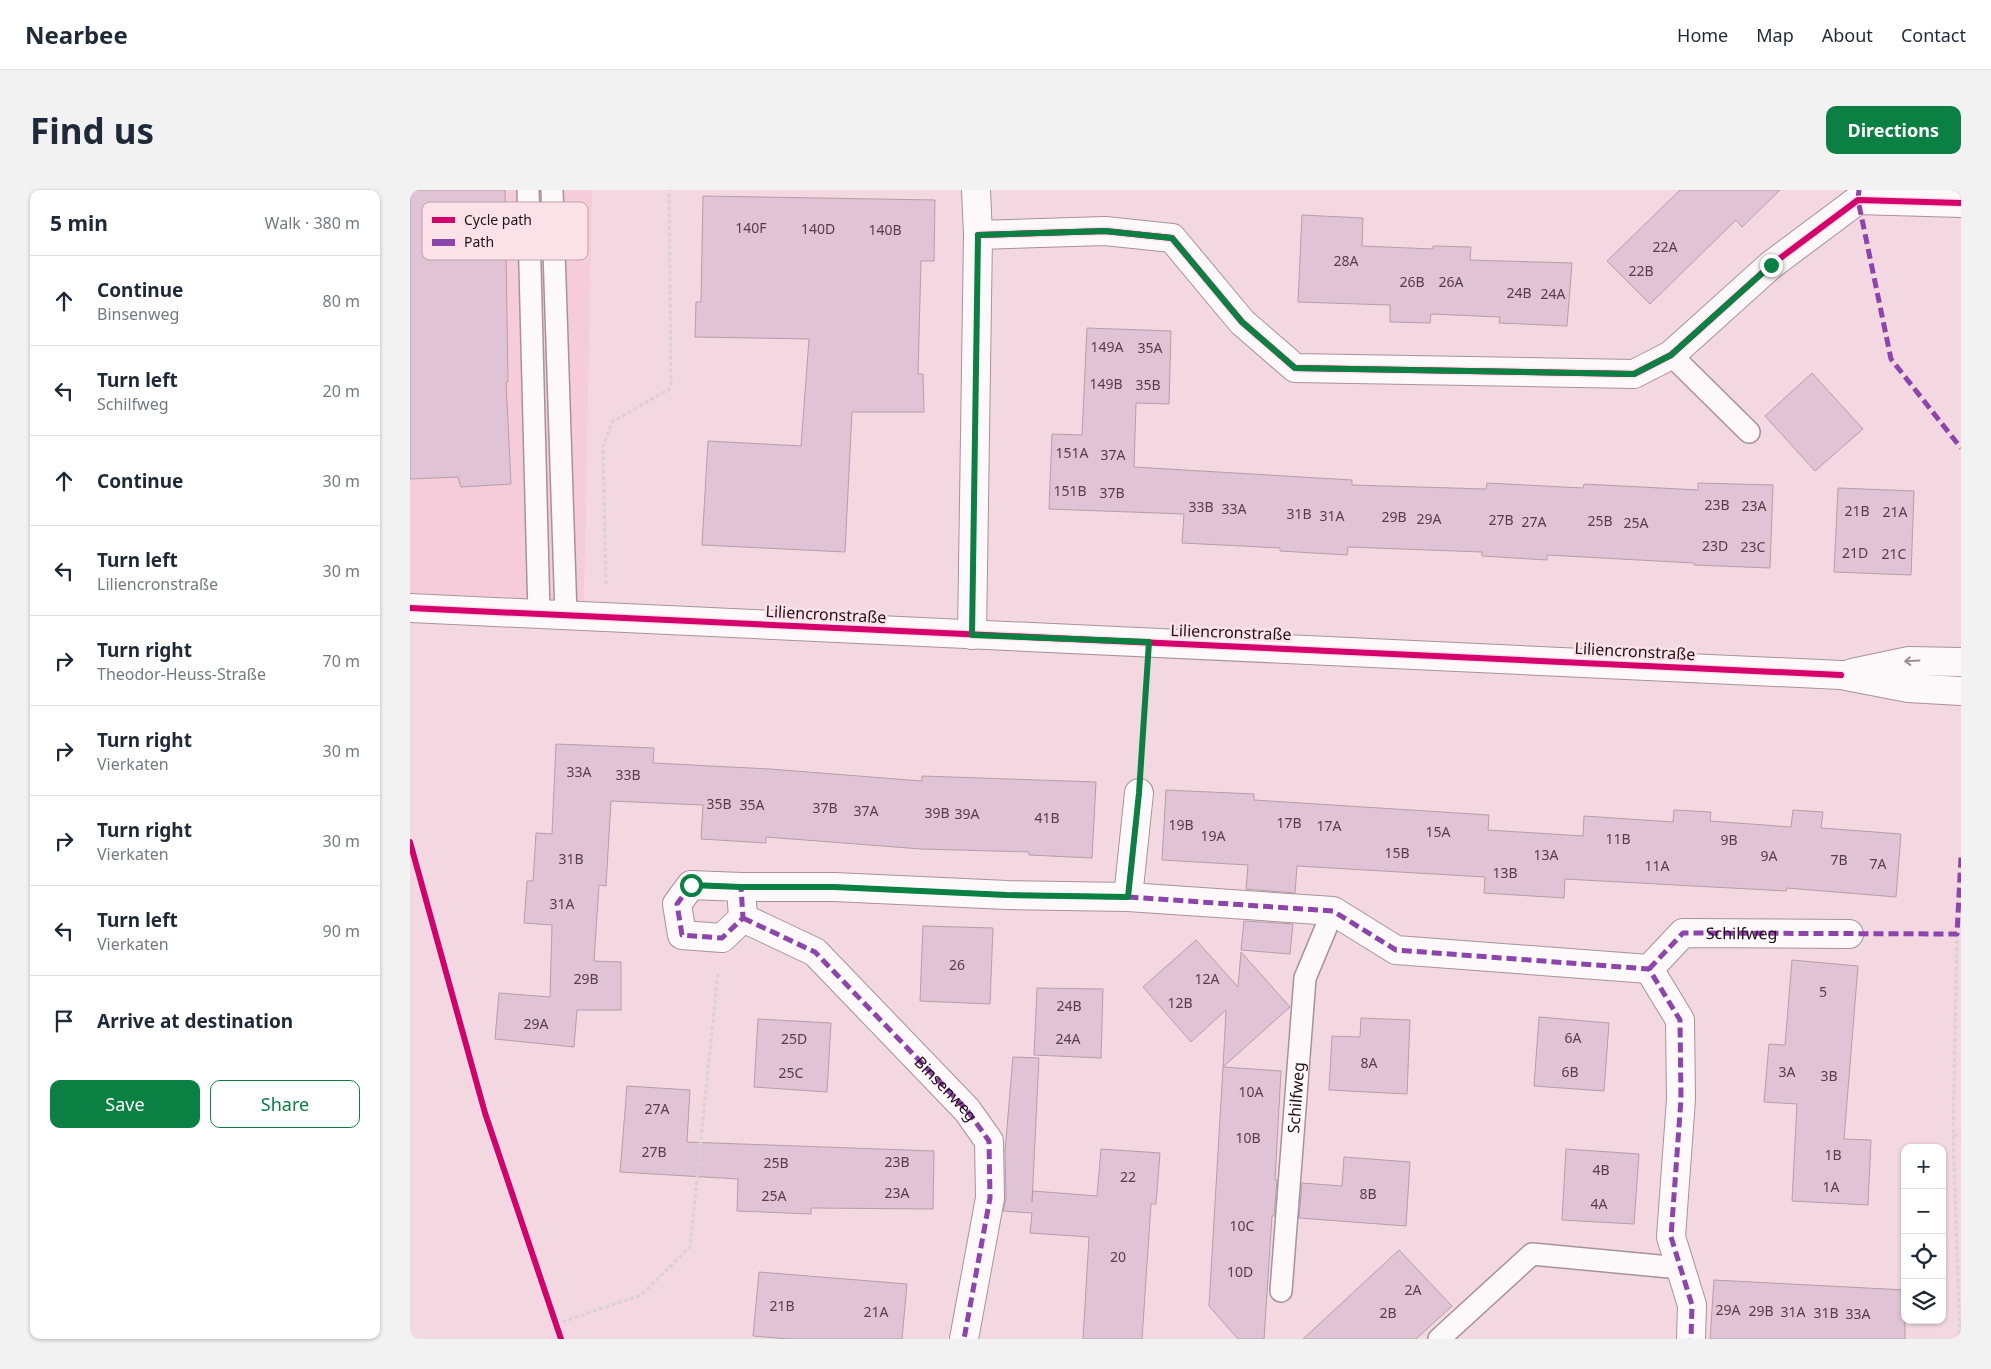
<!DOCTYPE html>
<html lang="en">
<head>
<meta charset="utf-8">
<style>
	body { margin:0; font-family:"Noto Sans",sans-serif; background:#f2f2f3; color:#1f2937 }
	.controls { position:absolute; right:15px; bottom:15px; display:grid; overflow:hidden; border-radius:10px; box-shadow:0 1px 4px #0004 }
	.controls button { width:45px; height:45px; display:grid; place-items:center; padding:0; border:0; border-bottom:1px solid #e0e1e3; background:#fff; color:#1f2937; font:25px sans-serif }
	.stop { position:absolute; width:15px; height:15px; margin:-11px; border:4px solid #0b8043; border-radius:50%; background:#fff }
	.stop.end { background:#0b8043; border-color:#fff; box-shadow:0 1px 5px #0008 }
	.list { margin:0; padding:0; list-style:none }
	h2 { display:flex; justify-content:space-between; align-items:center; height:65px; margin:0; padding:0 20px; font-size:21px }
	h2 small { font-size:16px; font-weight:400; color:#747a83 }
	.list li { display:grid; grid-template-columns:32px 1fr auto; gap:15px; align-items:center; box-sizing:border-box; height:90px; padding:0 20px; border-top:1px solid #e0e1e3 }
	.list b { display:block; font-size:19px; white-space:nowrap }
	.list p { margin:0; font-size:16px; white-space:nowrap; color:#747a83 }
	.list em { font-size:16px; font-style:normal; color:#747a83 }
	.actions { display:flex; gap:10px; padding:15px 20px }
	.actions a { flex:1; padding:11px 0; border:1px solid #0b8043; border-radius:10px; text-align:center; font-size:18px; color:#0b8043 }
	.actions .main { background:#0b8043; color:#fff }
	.icon { flex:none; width:28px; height:28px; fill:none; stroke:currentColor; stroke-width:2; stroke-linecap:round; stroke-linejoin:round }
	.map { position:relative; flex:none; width:1551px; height:1149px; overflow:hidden; border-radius:10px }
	header { display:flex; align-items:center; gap:30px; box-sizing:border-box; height:70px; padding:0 25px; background:#fff; border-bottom:1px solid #e0e1e3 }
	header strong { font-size:24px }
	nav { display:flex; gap:28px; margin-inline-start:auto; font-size:18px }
	.intro { display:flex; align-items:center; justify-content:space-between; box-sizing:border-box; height:120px; padding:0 30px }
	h1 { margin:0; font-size:35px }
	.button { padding:12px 22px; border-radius:10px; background:#0b8043; color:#fff; font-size:18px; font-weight:700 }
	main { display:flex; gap:30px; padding:0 30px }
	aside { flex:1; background:#fff; border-radius:10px; box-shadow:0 1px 4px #0004 }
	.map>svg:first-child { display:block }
	.built { fill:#f6ccda }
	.building { fill:#e0c3d4; stroke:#b49fa9 }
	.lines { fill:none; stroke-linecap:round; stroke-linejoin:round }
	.lane-casing { stroke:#a8929a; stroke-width:24 }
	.street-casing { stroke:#a8929a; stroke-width:30 }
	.secondary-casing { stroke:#a8929a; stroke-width:30 }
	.path { stroke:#dad1d4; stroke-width:3; stroke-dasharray:4 2.5; stroke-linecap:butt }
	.lane { stroke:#fdf9fa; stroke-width:21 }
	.street { stroke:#fdf9fa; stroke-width:28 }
	.secondary { stroke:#fdf9fa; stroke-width:28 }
	.quiet { stroke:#8e44ad; stroke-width:5; stroke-dasharray:10 5; stroke-linecap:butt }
	.cycleway-casing { stroke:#fbe2e9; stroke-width:9 }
	.cycleway { stroke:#d6006c; stroke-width:6 }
	.oneway { stroke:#9c9094 }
	.route { stroke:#0b8043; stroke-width:6 }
	.labels { text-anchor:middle; stroke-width:5; stroke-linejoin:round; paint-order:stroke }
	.number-label { font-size:14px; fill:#553e48 }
	.street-label { font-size:16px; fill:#251018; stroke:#fbe2e9 }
	.key { fill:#fbe2e9; stroke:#bba3aa; stroke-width:1 }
	.key-label { font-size:14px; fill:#251018 }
</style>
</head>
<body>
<header>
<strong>Nearbee</strong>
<nav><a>Home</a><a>Map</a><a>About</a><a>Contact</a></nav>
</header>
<div class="intro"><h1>Find us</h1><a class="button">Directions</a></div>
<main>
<aside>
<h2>5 min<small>Walk · 380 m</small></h2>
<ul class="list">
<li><svg class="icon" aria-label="ahead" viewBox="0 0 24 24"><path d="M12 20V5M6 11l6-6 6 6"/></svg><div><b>Continue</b><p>Binsenweg</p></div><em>80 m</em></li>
<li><svg class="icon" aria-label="left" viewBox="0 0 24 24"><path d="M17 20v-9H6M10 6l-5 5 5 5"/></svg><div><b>Turn left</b><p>Schilfweg</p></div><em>20 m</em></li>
<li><svg class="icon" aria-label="ahead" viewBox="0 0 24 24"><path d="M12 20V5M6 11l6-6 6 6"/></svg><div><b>Continue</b></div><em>30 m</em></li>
<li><svg class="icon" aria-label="left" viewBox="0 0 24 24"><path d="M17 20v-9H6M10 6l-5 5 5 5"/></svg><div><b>Turn left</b><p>Liliencronstraße</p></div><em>30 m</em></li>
<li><svg class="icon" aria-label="right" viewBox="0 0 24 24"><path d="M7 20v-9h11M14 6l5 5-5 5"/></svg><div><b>Turn right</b><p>Theodor-Heuss-Straße</p></div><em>70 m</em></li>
<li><svg class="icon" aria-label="right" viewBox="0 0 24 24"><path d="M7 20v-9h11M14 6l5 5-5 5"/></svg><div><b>Turn right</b><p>Vierkaten</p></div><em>30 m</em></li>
<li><svg class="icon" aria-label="right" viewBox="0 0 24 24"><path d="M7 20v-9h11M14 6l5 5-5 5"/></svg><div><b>Turn right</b><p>Vierkaten</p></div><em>30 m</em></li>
<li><svg class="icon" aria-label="left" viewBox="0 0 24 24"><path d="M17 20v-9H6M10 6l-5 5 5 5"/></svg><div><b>Turn left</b><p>Vierkaten</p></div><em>90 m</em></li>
<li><svg class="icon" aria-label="arrive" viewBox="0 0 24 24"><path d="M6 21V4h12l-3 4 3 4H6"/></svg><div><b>Arrive at destination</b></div></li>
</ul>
<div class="actions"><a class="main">Save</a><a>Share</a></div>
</aside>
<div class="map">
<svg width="1551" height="1149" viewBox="0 0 1551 1149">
	<rect width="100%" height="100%" fill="#f3d8e1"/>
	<polygon class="built" points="0,0 182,0 174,411 0,403"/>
	<g class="building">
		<polygon points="0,0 95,0 98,192 96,192 101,294 51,297 48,287 0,289"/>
		<polygon points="1270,0 1370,0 1332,37 1326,30 1240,114 1197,71"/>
		<polygon points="293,6 525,10 524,71 511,71 508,184 513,184 514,222 442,222 435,362 292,355 298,251 391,256 399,149 285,147 286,112 291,112"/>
		<polygon points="892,25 953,28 952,56 1023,59 1023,56 1061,57 1060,70 1162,73 1157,136 1089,133 1090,127 1021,124 1020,133 980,132 980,115 888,112"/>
		<polygon points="677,138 761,141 759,214 726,213 724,277 942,290 942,295 1076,299 1077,293 1173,298 1174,294 1288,300 1288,293 1363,295 1360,378 1284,375 1284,373 1137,365 1137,370 1072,366 1072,362 938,357 937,365 870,361 870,358 772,353 774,324 639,319 642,244 672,245"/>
		<polygon points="1402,183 1453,239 1405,281 1355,226"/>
		<polygon points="1428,298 1504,301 1501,385 1424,382"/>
		<polygon points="146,554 244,558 243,573 360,579 512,591 512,586 686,592 682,668 619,665 619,662 511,659 356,647 356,653 291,649 293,615 201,611 196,696 189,695 184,771 211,772 211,820 167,820 164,857 85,849 89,803 140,807 142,735 114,733 117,691 123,691 126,643 142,644"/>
		<polygon points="756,600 844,604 844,610 1079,625 1078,640 1173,646 1174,626 1263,632 1264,620 1301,622 1300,631 1381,637 1383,620 1413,622 1411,638 1491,644 1486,707 1377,698 1376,701 1155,689 1154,708 1074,703 1075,687 887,676 885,703 836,699 838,675 752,670"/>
		<polygon points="834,731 883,734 880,764 831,760"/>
		<polygon points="513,736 583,738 580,814 510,811"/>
		<polygon points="786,750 828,797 831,762 880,817 813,877 816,820 781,852 733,797"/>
		<polygon points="1382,770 1448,776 1434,949 1461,950 1458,1015 1382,1011 1387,914 1354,912 1359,854 1375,855"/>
		<polygon points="627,798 693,799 691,868 624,865"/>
		<polygon points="1129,827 1199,833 1194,901 1124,896"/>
		<polygon points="951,828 1000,830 997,904 919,900 922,846 950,847"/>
		<polygon points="348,829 421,833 417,902 344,897"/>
		<polygon points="603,867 629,868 622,1012 623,1001 687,1006 691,959 750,963 746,1014 741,1014 732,1149 673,1149 679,1047 620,1043 622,1023 593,1021 596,1008 595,961"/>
		<polygon points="813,877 871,881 865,990 867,990 864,1026 862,1026 854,1149 828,1149 799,1116"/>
		<polygon points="217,896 280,900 277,952 524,961 523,1019 401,1018 401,1024 327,1021 328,989 210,982"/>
		<polygon points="1156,959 1229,964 1224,1034 1152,1030"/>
		<polygon points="934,967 1000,972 996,1036 889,1028 892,993 932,996"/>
		<polygon points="989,1060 1042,1116 1006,1149 893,1149"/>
		<polygon points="349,1082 497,1094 492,1149 378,1149 343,1146"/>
		<polygon points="1304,1090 1495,1100 1495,1149 1300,1149"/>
	</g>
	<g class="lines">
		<g class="lane-casing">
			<g id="lane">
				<polyline points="118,0 129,424"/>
				<polyline points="142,0 156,425"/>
				<polyline points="1261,165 1339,242"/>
				<path id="s1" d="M871,1101L895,788L923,721"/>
				<polyline points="1029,1149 1122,1064 1270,1078"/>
			</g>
		</g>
		<g class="street-casing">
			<g id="street">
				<polyline points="568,45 695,41 762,48 832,132 885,178 1224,184 1261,165 1361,75 1448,10 1551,13"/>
				<polyline points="562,445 568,45 566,0"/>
				<polyline points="729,603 718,707 923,721 986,760 1239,779 1270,830 1271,909 1261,1047 1282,1115 1281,1149"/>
				<polygon points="281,695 331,697 333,728 312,748 272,745 267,714"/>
				<polyline points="331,697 424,697 597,705 718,707"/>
				<polyline points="333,728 405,762 557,920 579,951 580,1008 554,1149"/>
				<polyline points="1239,779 1273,743 1439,744"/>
			</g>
		</g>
		<g class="secondary-casing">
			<g id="secondary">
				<polyline points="0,418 1431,485 1498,498 1551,501"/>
				<polyline points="1442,483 1499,471 1551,472"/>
			</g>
		</g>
		<g class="path">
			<polyline points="196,394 193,256 202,232 261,198 259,0"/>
			<polyline points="731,571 737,485"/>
			<polyline points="1547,744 1543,945 1550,1149"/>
			<polyline points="1543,945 1551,946"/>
			<polyline points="146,1134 231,1105 280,1057 308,782"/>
		</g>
		<use href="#lane" class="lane"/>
		<use href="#street" class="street"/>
		<use href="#secondary" class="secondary"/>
		<g class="quiet">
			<polyline points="1449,0 1448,10 1481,169 1551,258"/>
			<polyline points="729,603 718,707 923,721 986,760 1239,779 1270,830 1271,909 1261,1047 1282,1115 1281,1149"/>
			<polygon points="281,695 331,697 333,728 312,748 272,745 267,714"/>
			<polyline points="331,697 424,697 597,705 718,707"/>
			<path id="s2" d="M333,728L405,762L557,920L579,951L580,1008L554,1149"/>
			<path id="s3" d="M1239,779L1273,743L1547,744L1551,667"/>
		</g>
		<g class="cycleway-casing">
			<g id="cycleway">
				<polyline points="568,45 695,41 762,48 832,132 885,178 1224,184 1261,165 1361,75 1448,10 1551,13"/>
				<polyline points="0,418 1431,485"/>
				<polyline points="0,652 75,923 151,1149"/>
			</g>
		</g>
		<use href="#cycleway" class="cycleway"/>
	</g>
	<defs><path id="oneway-shaft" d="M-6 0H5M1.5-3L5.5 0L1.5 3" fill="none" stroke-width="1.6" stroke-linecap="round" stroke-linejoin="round" transform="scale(1.25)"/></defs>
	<use class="oneway" href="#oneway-shaft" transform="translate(1502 471) rotate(177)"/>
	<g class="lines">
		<polyline class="route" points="281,695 331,697 424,697 597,705 718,707 729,603 739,452 562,445 568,45 695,41 762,48 832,132 885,178 1224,184 1261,165 1361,75"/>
	</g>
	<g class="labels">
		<g class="number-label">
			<text x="341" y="43">140F</text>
			<text x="408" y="44">140D</text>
			<text x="475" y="45">140B</text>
			<text x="1255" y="62">22A</text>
			<text x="936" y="76">28A</text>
			<text x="1231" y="86">22B</text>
			<text x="1002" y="97">26B</text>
			<text x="1041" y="97">26A</text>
			<text x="1109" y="108">24B</text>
			<text x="1143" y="109">24A</text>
			<text x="697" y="162">149A</text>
			<text x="740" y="163">35A</text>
			<text x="696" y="199">149B</text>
			<text x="738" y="200">35B</text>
			<text x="662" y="268">151A</text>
			<text x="703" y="270">37A</text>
			<text x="660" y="306">151B</text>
			<text x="702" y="308">37B</text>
			<text x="1307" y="320">23B</text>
			<text x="1344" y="321">23A</text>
			<text x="791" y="322">33B</text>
			<text x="824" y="324">33A</text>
			<text x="1447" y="326">21B</text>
			<text x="1485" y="327">21A</text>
			<text x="889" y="329">31B</text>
			<text x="922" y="331">31A</text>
			<text x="984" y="332">29B</text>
			<text x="1019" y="334">29A</text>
			<text x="1091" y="335">27B</text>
			<text x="1190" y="336">25B</text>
			<text x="1124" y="337">27A</text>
			<text x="1226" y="338">25A</text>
			<text x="1305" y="361">23D</text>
			<text x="1343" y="362">23C</text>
			<text x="1445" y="368">21D</text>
			<text x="1484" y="369">21C</text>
			<text x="169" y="587">33A</text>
			<text x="218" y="590">33B</text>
			<text x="309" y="619">35B</text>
			<text x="342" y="620">35A</text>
			<text x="415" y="623">37B</text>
			<text x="456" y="626">37A</text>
			<text x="527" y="628">39B</text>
			<text x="557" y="629">39A</text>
			<text x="637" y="633">41B</text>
			<text x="879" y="638">17B</text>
			<text x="771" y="640">19B</text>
			<text x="919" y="641">17A</text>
			<text x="1028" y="647">15A</text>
			<text x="803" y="651">19A</text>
			<text x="1208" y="654">11B</text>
			<text x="1319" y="655">9B</text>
			<text x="987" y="668">15B</text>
			<text x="1136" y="670">13A</text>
			<text x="1359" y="671">9A</text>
			<text x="161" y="674">31B</text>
			<text x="1429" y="675">7B</text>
			<text x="1468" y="679">7A</text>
			<text x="1247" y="681">11A</text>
			<text x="1095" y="688">13B</text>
			<text x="152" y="719">31A</text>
			<text x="547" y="780">26</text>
			<text x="176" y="794">29B</text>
			<text x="797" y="794">12A</text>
			<text x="1413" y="807">5</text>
			<text x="770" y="818">12B</text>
			<text x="659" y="821">24B</text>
			<text x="126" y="839">29A</text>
			<text x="1163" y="853">6A</text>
			<text x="384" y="854">25D</text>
			<text x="658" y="854">24A</text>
			<text x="959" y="878">8A</text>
			<text x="1160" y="887">6B</text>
			<text x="1377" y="887">3A</text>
			<text x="381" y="888">25C</text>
			<text x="1419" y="891">3B</text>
			<text x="841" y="907">10A</text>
			<text x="247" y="924">27A</text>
			<text x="838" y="953">10B</text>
			<text x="244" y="967">27B</text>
			<text x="1423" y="970">1B</text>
			<text x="487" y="977">23B</text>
			<text x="366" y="978">25B</text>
			<text x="1191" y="985">4B</text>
			<text x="718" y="992">22</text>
			<text x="1421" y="1002">1A</text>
			<text x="487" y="1008">23A</text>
			<text x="958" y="1009">8B</text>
			<text x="364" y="1011">25A</text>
			<text x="1189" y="1019">4A</text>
			<text x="832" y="1041">10C</text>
			<text x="708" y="1072">20</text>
			<text x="830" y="1087">10D</text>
			<text x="1003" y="1105">2A</text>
			<text x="372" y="1121">21B</text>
			<text x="1318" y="1125">29A</text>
			<text x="1351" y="1126">29B</text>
			<text x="466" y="1127">21A</text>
			<text x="1383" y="1127">31A</text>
			<text x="978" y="1128">2B</text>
			<text x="1416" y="1128">31B</text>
			<text x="1448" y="1129">33A</text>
		</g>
		<g class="street-label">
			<text transform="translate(416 424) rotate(3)" y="6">Liliencronstraße</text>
			<text transform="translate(821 442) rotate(2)" y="6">Liliencronstraße</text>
			<text transform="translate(1225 461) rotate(3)" y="6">Liliencronstraße</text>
			<text dy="6" stroke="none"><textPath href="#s3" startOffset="108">Schilfweg</textPath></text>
			<text dy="6" stroke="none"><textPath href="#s2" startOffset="269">Binsenweg</textPath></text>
			<text dy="6" stroke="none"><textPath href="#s1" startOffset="194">Schilfweg</textPath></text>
		</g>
	</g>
	<rect x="12" y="12" width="166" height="58" rx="8" class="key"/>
	<rect x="22" y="27" width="23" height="6" fill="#d6006c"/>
	<rect x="22" y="49" width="23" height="7" fill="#8e44ad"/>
	<g class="key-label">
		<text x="54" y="35">Cycle path</text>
		<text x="54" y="57">Path</text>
	</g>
</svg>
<div class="controls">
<button>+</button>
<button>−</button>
<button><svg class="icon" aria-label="locate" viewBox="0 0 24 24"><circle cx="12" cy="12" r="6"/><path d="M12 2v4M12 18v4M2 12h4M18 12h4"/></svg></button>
<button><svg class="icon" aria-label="layers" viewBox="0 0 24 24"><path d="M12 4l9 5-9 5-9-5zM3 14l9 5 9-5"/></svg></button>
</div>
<div class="stop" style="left:281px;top:695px"></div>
<div class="stop end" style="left:1361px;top:75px"></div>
</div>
</main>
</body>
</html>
